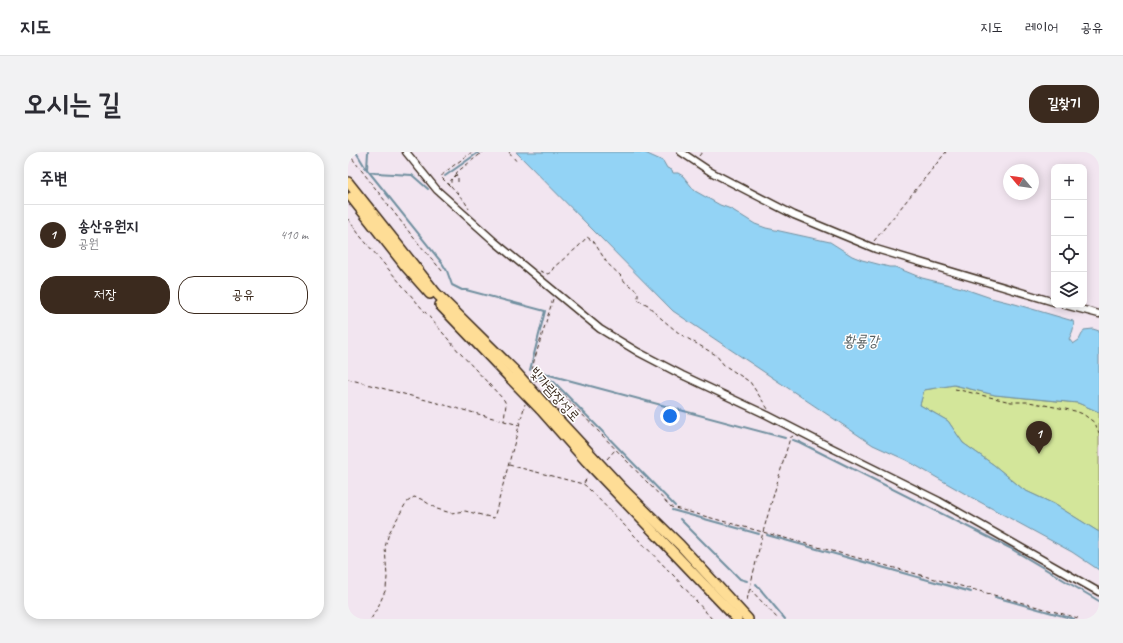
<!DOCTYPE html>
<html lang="ko">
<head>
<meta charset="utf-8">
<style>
	body { margin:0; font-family:Caveat,"Poor Story",sans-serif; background:#f2f2f3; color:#2b2b33 }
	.controls { position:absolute; right:12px; top:12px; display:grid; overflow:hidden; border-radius:8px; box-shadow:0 2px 10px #0003 }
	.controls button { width:36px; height:36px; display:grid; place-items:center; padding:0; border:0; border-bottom:1px solid #e1e1e2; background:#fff; color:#2b2b33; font:20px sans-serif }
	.compass { position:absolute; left:655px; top:12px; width:36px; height:36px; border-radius:50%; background:#fff; box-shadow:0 2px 10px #0003; rotate:299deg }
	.you { position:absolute; left:322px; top:264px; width:14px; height:14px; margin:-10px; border:3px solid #fff; border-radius:50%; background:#1a73e8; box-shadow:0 0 0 6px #1a73e833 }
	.badge { display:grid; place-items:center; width:26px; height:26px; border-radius:50%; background:#3b2a1e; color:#fff; font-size:13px; font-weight:700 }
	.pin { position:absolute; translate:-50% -33px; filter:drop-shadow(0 1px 2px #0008) }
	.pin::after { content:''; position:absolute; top:21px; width:14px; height:12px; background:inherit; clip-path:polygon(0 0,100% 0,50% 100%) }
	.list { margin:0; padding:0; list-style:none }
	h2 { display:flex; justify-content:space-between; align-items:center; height:52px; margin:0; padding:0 16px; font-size:17px }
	h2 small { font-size:13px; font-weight:400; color:#7c7c81 }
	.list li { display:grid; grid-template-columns:26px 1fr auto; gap:12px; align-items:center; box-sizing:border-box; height:60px; padding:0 16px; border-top:1px solid #e1e1e2 }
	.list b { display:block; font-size:15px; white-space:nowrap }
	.list p { margin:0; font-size:13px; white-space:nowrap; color:#7c7c81 }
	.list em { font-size:13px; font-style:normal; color:#7c7c81 }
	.actions { display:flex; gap:8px; padding:12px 16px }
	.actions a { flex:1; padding:9px 0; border:1px solid #3b2a1e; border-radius:16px; text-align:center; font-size:14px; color:#3b2a1e }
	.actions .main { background:#3b2a1e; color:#fff }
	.icon { flex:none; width:22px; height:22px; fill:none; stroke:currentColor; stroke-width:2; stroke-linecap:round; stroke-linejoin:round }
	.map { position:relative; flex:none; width:751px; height:467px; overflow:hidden; border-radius:16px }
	header { display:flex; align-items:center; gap:24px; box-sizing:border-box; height:56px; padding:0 20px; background:#fff; border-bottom:1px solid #e1e1e2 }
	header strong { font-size:19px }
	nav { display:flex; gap:22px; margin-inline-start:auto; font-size:14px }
	.intro { display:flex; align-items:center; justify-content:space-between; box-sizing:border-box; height:96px; padding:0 24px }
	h1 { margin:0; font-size:28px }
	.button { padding:10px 18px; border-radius:16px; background:#3b2a1e; color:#fff; font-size:14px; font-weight:700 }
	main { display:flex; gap:24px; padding:0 24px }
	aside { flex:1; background:#fff; border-radius:16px; box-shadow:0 2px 10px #0003 }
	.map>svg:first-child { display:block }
	.green { fill:#d3e69a; stroke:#87885c }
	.water { fill:#93d3f5; stroke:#708f9f }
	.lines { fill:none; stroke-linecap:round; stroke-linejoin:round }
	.stream { stroke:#708f9f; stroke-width:2 }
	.minor-casing { stroke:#3b2a1e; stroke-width:9 }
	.highway-casing { stroke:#3b2a1e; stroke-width:12 }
	.path { stroke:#3b2a1e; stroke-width:1; stroke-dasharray:4 3; stroke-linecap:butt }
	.minor { stroke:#fff; stroke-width:6 }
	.highway { stroke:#fedd96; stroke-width:9 }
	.highway-bridge-casing { stroke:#3b2a1e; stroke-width:12; stroke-linecap:butt }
	.highway-bridge { stroke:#fedd96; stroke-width:9 }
	.labels { text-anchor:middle; stroke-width:3; stroke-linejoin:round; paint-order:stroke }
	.street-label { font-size:14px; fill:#3b2a1e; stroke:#fff }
	.water-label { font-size:15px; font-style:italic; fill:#555d5e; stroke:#fff }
</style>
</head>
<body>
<header>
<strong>지도</strong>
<nav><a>지도</a><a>레이어</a><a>공유</a></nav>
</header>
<div class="intro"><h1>오시는 길</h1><a class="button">길찾기</a></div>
<main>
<aside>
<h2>주변<small></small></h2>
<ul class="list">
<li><span class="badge">1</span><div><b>송산유원지</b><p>공원</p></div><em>410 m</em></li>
</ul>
<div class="actions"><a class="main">저장</a><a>공유</a></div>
</aside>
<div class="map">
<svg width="751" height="467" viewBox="0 0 751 467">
	<rect width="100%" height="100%" fill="#f2e5f0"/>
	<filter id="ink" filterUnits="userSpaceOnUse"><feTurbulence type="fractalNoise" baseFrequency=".025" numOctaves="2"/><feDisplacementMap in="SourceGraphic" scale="8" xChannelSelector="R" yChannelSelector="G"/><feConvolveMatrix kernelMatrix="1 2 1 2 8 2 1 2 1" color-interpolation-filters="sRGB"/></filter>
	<g filter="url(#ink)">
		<polygon class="green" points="606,233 647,243 730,251 751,260 751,380 706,352 676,338 646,313 615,291 600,269 572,253 576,238"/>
		<path class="water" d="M168,0H295L315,9L319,16L324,18L325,21H330L335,24L347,39L372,53L383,57L407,72L418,76L482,90L504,104L514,108L541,115H547L574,126L614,136L643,146L667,152L725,169C727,175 724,181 721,187L725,192L731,188L736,178L745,177L751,179V260L730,251L647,243L606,233L576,238L572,253L600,269L615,291L646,313L676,338L706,352L751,380V418L724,400L621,344L558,308L525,293L325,159Z"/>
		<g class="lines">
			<g class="stream">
				<polyline points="8,0 17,15 94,111 99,119 104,133 114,138 118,138 197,159 182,218"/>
				<polyline points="19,17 20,0"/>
				<polyline points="22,20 27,21 64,23 80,37"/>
				<polyline points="97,24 131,0"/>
				<polyline points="190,220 437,286"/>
				<polyline points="191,220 188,224 202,227 206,230 327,354"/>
				<polyline points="445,288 451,290 662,396 751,449"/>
				<polyline points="324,358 411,382"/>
				<polyline points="332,367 392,427 399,429"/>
				<polyline points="419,383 623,440"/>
				<polyline points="408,432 437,467"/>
				<polyline points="647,445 726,467"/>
			</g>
			<g class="minor-casing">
				<g id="minor">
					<polyline points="58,0 89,38 147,90 252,177 290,200 334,223 419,263 472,290 591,349 751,440"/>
					<polyline points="333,0 363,20 446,63 528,97 706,150"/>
					<polyline points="717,153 751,162"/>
				</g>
			</g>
			<g class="highway-casing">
				<g id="highway">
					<polyline points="0,30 88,141 166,218"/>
					<polyline points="3,45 58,115 82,142"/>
					<polyline points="92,153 161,225"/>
					<polyline points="196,252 276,338 332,393 400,467"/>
					<polyline points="192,257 239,310 389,467"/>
				</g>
			</g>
			<g class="path">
				<polyline points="161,0 169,10"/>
				<polyline points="0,1 65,85 95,120"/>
				<polyline points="351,4 354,0"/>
				<polyline points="108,23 109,20 135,0"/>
				<polyline points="110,30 110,24 108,23 103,28 103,34 117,50 121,57"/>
				<path d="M102,34L93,25C95,20 118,5 124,0"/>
				<polyline points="0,67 13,85 112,201 156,248 158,252 156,269"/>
				<polyline points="526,89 598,0"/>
				<polyline points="192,119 200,122 203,120 206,115 230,95 239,85 246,90 259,111 273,124 277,130 290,140 290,148 300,153 308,162 321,173 332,182 368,203 376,213 402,230 420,257"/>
				<polyline points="183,225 186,209 205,147"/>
				<polyline points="0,227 171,273"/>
				<polyline points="185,228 201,230 206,233 323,355 730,466 729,467"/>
				<polyline points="607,237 663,250 681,250 727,259 735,262 747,271 751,281"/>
				<polyline points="259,307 267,298"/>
				<polyline points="161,313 235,332 238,334 327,425 364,467"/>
				<polyline points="236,331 239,326"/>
				<polyline points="402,437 430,467"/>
				<polyline points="399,448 415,380 442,286 445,284"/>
				<polyline points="23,467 30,455 38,437 39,425 37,395 41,381 58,351 66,345 73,347 89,357 103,361 117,359 146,366 177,252"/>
			</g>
			<use href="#minor" class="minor"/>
			<use href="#highway" class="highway"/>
			<g class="highway-bridge-casing">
				<g id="highway-bridge">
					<polyline points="166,218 196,252"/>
					<polyline points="161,225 192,257"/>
				</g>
			</g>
			<use href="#highway-bridge" class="highway-bridge"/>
		</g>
	</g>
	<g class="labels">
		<g class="street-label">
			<text transform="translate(207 242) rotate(48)" y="5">빛가람장성로</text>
		</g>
		<g class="water-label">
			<text x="513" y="194">황룡강</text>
		</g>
	</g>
</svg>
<div class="controls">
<button>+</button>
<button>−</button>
<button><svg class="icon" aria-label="locate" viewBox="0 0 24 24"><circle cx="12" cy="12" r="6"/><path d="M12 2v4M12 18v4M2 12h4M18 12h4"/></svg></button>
<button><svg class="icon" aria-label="layers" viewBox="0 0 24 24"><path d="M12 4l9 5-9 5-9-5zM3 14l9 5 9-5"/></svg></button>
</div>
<svg class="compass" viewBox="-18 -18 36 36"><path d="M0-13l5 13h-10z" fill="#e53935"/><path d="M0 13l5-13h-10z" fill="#7c7c81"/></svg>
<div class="you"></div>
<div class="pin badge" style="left:691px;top:302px">1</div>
</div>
</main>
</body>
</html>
